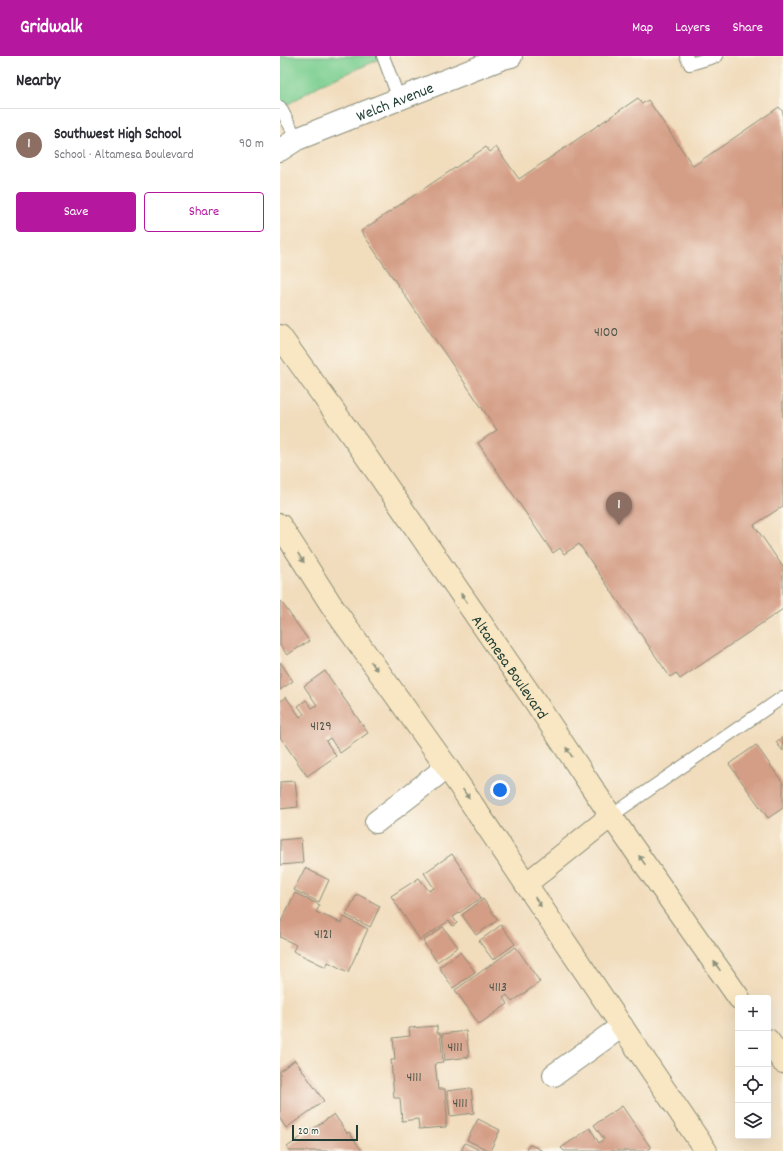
<!DOCTYPE html>
<html lang="en">
<head>
<meta charset="utf-8">
<style>
	body { margin:0; font-family:Dekko,sans-serif; background:#f7f7f7; color:#2b2b33 }
	.controls { position:absolute; right:12px; bottom:12px; display:grid; overflow:hidden; border-radius:4px; box-shadow:0 4px 16px #0002 }
	.controls button { width:36px; height:36px; display:grid; place-items:center; padding:0; border:0; border-bottom:1px solid #e1e1e2; background:#fff; color:#2b2b33; font:20px sans-serif }
	.scale { position:absolute; left:12px; bottom:10px; width:66px; box-sizing:border-box; padding-left:4px; border:2px solid #1f3d34; border-top:0; font-size:11px; line-height:14px; white-space:nowrap; color:#1f3d34; -webkit-text-stroke:3px #fbf7ec; paint-order:stroke }
	.you { position:absolute; left:220px; top:734px; width:14px; height:14px; margin:-10px; border:3px solid #fff; border-radius:50%; background:#1a73e8; box-shadow:0 0 0 6px #1a73e833 }
	.badge { display:grid; place-items:center; width:26px; height:26px; border-radius:50%; background:#b5179e; color:#fff; font-size:13px; font-weight:700 }
	.pin { position:absolute; translate:-50% -33px; filter:drop-shadow(0 1px 2px #0008) }
	.pin::after { content:''; position:absolute; top:21px; width:14px; height:12px; background:inherit; clip-path:polygon(0 0,100% 0,50% 100%) }
	.list { margin:0; padding:0; list-style:none }
	h2 { display:flex; justify-content:space-between; align-items:center; height:52px; margin:0; padding:0 16px; font-size:17px }
	h2 small { font-size:13px; font-weight:400; color:#7c7c81 }
	.list li { display:grid; grid-template-columns:26px 1fr auto; gap:12px; align-items:center; box-sizing:border-box; height:72px; padding:0 16px; border-top:1px solid #e1e1e2 }
	.list b { display:block; font-size:15px; white-space:nowrap }
	.list p { margin:0; font-size:13px; white-space:nowrap; color:#7c7c81 }
	.list em { font-size:13px; font-style:normal; color:#7c7c81 }
	.actions { display:flex; gap:8px; padding:12px 16px }
	.actions a { flex:1; padding:9px 0; border:1px solid #b5179e; border-radius:4px; text-align:center; font-size:14px; color:#b5179e }
	.actions .main { background:#b5179e; color:#fff }
	.icon { flex:none; width:22px; height:22px; fill:none; stroke:currentColor; stroke-width:2; stroke-linecap:round; stroke-linejoin:round }
	.map { position:relative; flex:none; width:503px; height:1095px; overflow:hidden }
	header { display:flex; align-items:center; gap:24px; box-sizing:border-box; height:56px; padding:0 20px; background:#b5179e; color:#fff }
	header strong { font-size:19px }
	nav { display:flex; gap:22px; margin-inline-start:auto; font-size:14px }
	main { display:flex }
	aside { flex:1; background:#fff }
	.map>svg:first-child { display:block }
	.green { fill:#7bcf92; stroke:#4d8663 }
	.building { fill:#d49d85 }
	.lines { fill:none; stroke-linecap:round; stroke-linejoin:round }
	.service-casing { stroke:#888c78; stroke-width:14 }
	.minor-casing { stroke:#888c78; stroke-width:24 }
	.tertiary-casing { stroke:#888c78; stroke-width:24 }
	.secondary-casing { stroke:#888c78; stroke-width:24 }
	.service { stroke:#fff; stroke-width:12 }
	.minor { stroke:#fff; stroke-width:22 }
	.tertiary { stroke:#fff; stroke-width:22 }
	.secondary { stroke:#f9e7c3; stroke-width:22 }
	.oneway { fill:#8c927c }
	.labels { text-anchor:middle; stroke-width:3; stroke-linejoin:round; paint-order:stroke }
	.number-label { font-size:14px; fill:#4c5548 }
	.street-label { font-size:16px; fill:#1f3d34; stroke:#fbf7ec }
</style>
</head>
<body>
<header>
<strong>Gridwalk</strong>
<nav><a>Map</a><a>Layers</a><a>Share</a></nav>
</header>
<main>
<aside>
<h2>Nearby<small></small></h2>
<ul class="list">
<li><span class="badge" style="background:#8d6e63">1</span><div><b>Southwest High School</b><p>School · Altamesa Boulevard</p></div><em>90 m</em></li>
</ul>
<div class="actions"><a class="main">Save</a><a>Share</a></div>
</aside>
<div class="map">
<svg width="503" height="1095" viewBox="0 0 503 1095">
	<rect width="100%" height="100%" fill="#fbf7ec"/>
	<filter id="ink" filterUnits="userSpaceOnUse"><feTurbulence type="fractalNoise" baseFrequency=".025" numOctaves="2"/><feDisplacementMap in="SourceGraphic" scale="8" xChannelSelector="R" yChannelSelector="G"/><feConvolveMatrix kernelMatrix="1 2 1 2 8 2 1 2 1" color-interpolation-filters="sRGB"/></filter>
	<filter id="wash" filterUnits="userSpaceOnUse"><feTurbulence type="fractalNoise" baseFrequency=".012" numOctaves="4" result="noise"/><feDisplacementMap in="SourceGraphic" scale="16" xChannelSelector="R" yChannelSelector="G"/><feGaussianBlur stdDeviation="0.9" result="paint"/><feColorMatrix in="noise" values="0 0 0 0 0 0 0 0 0 0 0 0 0 0 0 0 0 1.4 0 .05"/><feComposite in="paint" operator="in"/></filter>
	<g filter="url(#wash)">
		<rect width="100%" height="100%" fill="#f1dcbc"/>
		<polygon class="green" points="0,0 107,0 40,29 0,53"/>
		<g id="blocks">
			<g class="building">
				<polygon points="358,42 362,48 368,44 413,110 499,51 503,56 503,450 474,469 503,511 503,553 400,623 396,617 390,621 299,488 284,498 280,492 273,497 198,387 217,374 81,175 206,91 210,96 216,91 239,123"/>
				<polygon points="0,544 29,585 7,599 0,589"/>
				<polygon points="0,606 13,625 0,634"/>
				<polygon points="45,615 88,677 60,697 50,682 46,685 56,700 27,720 0,681 0,645 6,641 20,661 24,658 18,650 26,644 32,652 37,649 24,630"/>
				<polygon points="503,681 503,695 496,686"/>
				<polygon points="476,689 503,727 503,752 488,762 449,708"/>
				<polygon points="15,725 18,751 0,753 0,726"/>
				<polygon points="21,782 23,807 0,809 0,784"/>
				<polygon points="172,798 201,842 173,861 177,867 173,870 169,865 140,884 111,840 139,822 149,835 154,832 144,817"/>
				<polygon points="25,812 49,824 39,846 14,834"/>
				<polygon points="15,837 40,849 36,856 61,867 64,861 88,873 68,916 48,906 46,911 13,895 16,889 0,881 0,868"/>
				<polygon points="77,838 100,850 90,871 66,859"/>
				<polygon points="203,843 218,864 196,879 182,859"/>
				<polygon points="221,869 235,888 213,904 199,885"/>
				<polygon points="163,871 178,891 157,906 143,885"/>
				<polygon points="236,891 260,926 232,946 227,939 223,942 228,948 199,968 175,934"/>
				<polygon points="180,896 195,916 173,932 159,911"/>
				<polygon points="157,970 157,977 160,977 163,1006 155,1007 158,1033 165,1033 167,1061 166,1061 166,1071 139,1073 138,1063 122,1065 120,1042 114,1042 111,1004 115,1004 113,982 130,980 129,972"/>
				<polygon points="186,975 189,1001 165,1004 162,978"/>
				<polygon points="15,1004 44,1045 6,1072 0,1063 0,1015"/>
				<polygon points="191,1032 194,1057 170,1060 167,1035"/>
				<polygon points="342,1050 371,1092 367,1095 284,1095 281,1092 310,1072 319,1087 324,1083 314,1069"/>
				<polygon points="54,1058 67,1077 69,1076 82,1095 9,1095 7,1091"/>
				<polygon points="198,1063 220,1074 210,1095 187,1084"/>
				<polygon points="185,1087 201,1095 181,1095"/>
				<polygon points="249,1088 263,1095 245,1095"/>
			</g>
		</g>
	</g>
	<g filter="url(#ink)">
		<use href="#blocks" fill-opacity="0" stroke="#888c78" stroke-width="1"/>
		<g class="lines">
			<g class="service-casing">
				<g id="service">
					<polyline points="103,0 119,43"/>
					<polyline points="406,0 410,8 437,0"/>
					<polyline points="0,51 17,83"/>
					<polyline points="331,760 503,641"/>
				</g>
			</g>
			<g class="minor-casing">
				<g id="minor">
					<polyline points="96,766 167,711"/>
					<polyline points="274,1019 342,970"/>
				</g>
			</g>
			<g class="tertiary-casing">
				<g id="tertiary">
					<path id="s1" d="M0,94L17,83L223,2L231,0"/>
				</g>
			</g>
			<g class="secondary-casing">
				<g id="secondary">
					<path id="s2" d="M0,280L77,387L254,644L331,760L459,942"/>
					<polyline points="0,469 54,553 167,711 426,1095"/>
					<polyline points="246,828 331,760"/>
					<polyline points="488,984 503,1006"/>
				</g>
			</g>
			<use href="#service" class="service"/>
			<use href="#minor" class="minor"/>
			<use href="#tertiary" class="tertiary"/>
			<use href="#secondary" class="secondary"/>
		</g>
		<defs><path id="oneway-solid" d="M-6-.8H1V-3.2L6.5 0L1 3.2V.8H-6Z"/></defs>
		<g class="oneway">
			<use href="#oneway-solid" transform="translate(21 502) rotate(57)"/>
			<use href="#oneway-solid" transform="translate(184 542) rotate(-125)"/>
			<use href="#oneway-solid" transform="translate(94 610) rotate(55)"/>
			<use href="#oneway-solid" transform="translate(289 696) rotate(-123)"/>
			<use href="#oneway-solid" transform="translate(186 738) rotate(56)"/>
			<use href="#oneway-solid" transform="translate(362 804) rotate(-125)"/>
			<use href="#oneway-solid" transform="translate(258 846) rotate(56)"/>
			<use href="#oneway-solid" transform="translate(437 910) rotate(-125)"/>
		</g>
	</g>
	<g class="labels">
		<g class="number-label">
			<text x="326" y="280">4100</text>
			<text x="41" y="674">4129</text>
			<text x="43" y="882">4121</text>
			<text x="218" y="935">4113</text>
			<text x="175" y="995">4111</text>
			<text x="134" y="1025">4111</text>
			<text x="180" y="1051">4111</text>
		</g>
		<g class="street-label">
			<text dy="6" stroke="none"><textPath href="#s1" startOffset="125">Welch Avenue</textPath></text>
			<text dy="6" stroke="none"><textPath href="#s2" startOffset="403">Altamesa Boulevard</textPath></text>
		</g>
	</g>
</svg>
<div class="controls">
<button>+</button>
<button>−</button>
<button><svg class="icon" aria-label="locate" viewBox="0 0 24 24"><circle cx="12" cy="12" r="6"/><path d="M12 2v4M12 18v4M2 12h4M18 12h4"/></svg></button>
<button><svg class="icon" aria-label="layers" viewBox="0 0 24 24"><path d="M12 4l9 5-9 5-9-5zM3 14l9 5 9-5"/></svg></button>
</div>
<div class="scale">20 m</div>
<div class="you"></div>
<div class="pin badge" style="left:339px;top:469px;background:#8d6e63">1</div>
</div>
</main>
</body>
</html>
